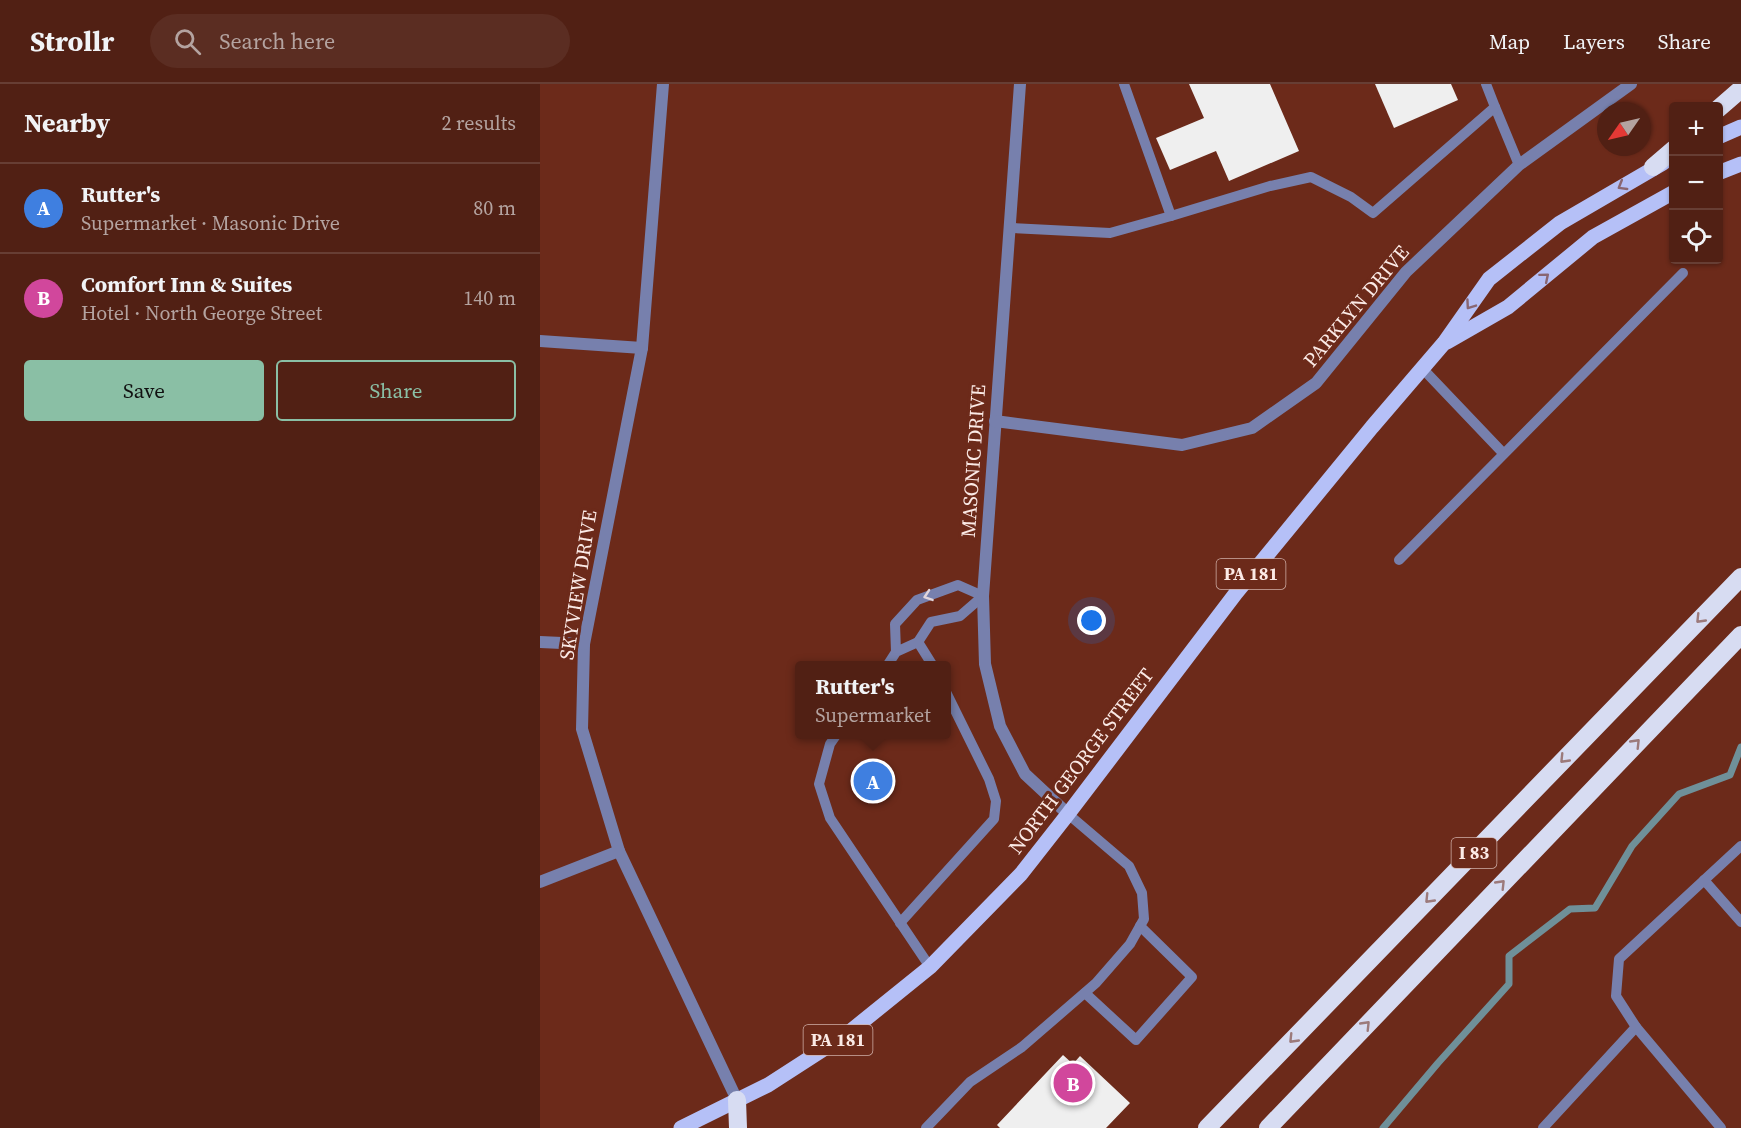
<!DOCTYPE html>
<html lang="en">
<head>
<meta charset="utf-8">
<style>
	body { margin:0; font-family:"Source Serif 4",serif; background:#5b2d22; color:#f1f3f6 }
	.controls { position:absolute; right:18px; top:18px; display:grid; overflow:hidden; border-radius:6px; box-shadow:0 2px 4px #0004 }
	.controls button { width:54px; height:54px; display:grid; place-items:center; padding:0; border:0; border-bottom:2px solid #673e34; background:#512014; color:#f1f3f6; font:30px sans-serif }
	.compass { position:absolute; left:1057px; top:18px; width:54px; height:54px; border-radius:50%; background:#512014; box-shadow:0 2px 4px #0004; rotate:236deg }
	.you { position:absolute; left:552px; top:537px; width:21px; height:21px; margin:-15px; border:4px solid #fff; border-radius:50%; background:#1a73e8; box-shadow:0 0 0 9px #1a73e833 }
	.badge { display:grid; place-items:center; width:39px; height:39px; border-radius:50%; background:#8abfa5; color:#fff; font-size:20px; font-weight:700 }
	.pin { position:absolute; translate:-50% -50%; border:3px solid #fff; box-shadow:0 2px 6px #0006 }
	.popup { position:absolute; left:255px; top:577px; width:156px; height:78px; box-sizing:border-box; display:grid; place-content:center; border-radius:6px; background:#512014; filter:drop-shadow(0 2px 4px #0005); font-size:20px; white-space:nowrap; color:#b4a3a0 }
	.popup b { font-size:22px; color:#f1f3f6 }
	.popup::after { content:''; position:absolute; left:50%; top:100%; margin-left:-12px; border:12px solid transparent; border-top-color:#512014 }
	.list { margin:0; padding:0; list-style:none }
	h2 { display:flex; justify-content:space-between; align-items:center; height:78px; margin:0; padding:0 24px; font-size:26px }
	h2 small { font-size:20px; font-weight:400; color:#b4a3a0 }
	.list li { display:grid; grid-template-columns:39px 1fr auto; gap:18px; align-items:center; box-sizing:border-box; height:90px; padding:0 24px; border-top:2px solid #673e34 }
	.list b { display:block; font-size:22px; white-space:nowrap }
	.list p { margin:0; font-size:20px; white-space:nowrap; color:#b4a3a0 }
	.list em { font-size:20px; font-style:normal; color:#b4a3a0 }
	.actions { display:flex; gap:12px; padding:18px 24px }
	.actions a { flex:1; padding:14px 0; border:2px solid #8abfa5; border-radius:6px; text-align:center; font-size:21px; color:#8abfa5 }
	.actions .main { background:#8abfa5; color:#111 }
	.icon { flex:none; width:33px; height:33px; fill:none; stroke:currentColor; stroke-width:2; stroke-linecap:round; stroke-linejoin:round }
	.map { position:relative; flex:none; width:1201px; height:1044px; overflow:hidden }
	header { display:flex; align-items:center; gap:36px; box-sizing:border-box; height:84px; padding:0 30px; background:#512014; border-bottom:2px solid #673e34 }
	header strong { font-size:28px }
	nav { display:flex; gap:33px; margin-inline-start:auto; font-size:21px }
	.search { width:420px; height:54px; background:#5b2d22; display:flex; align-items:center; gap:15px; box-sizing:border-box; padding:0 21px; border-radius:33px; color:#b4a3a0; font-size:22px }
	main { display:flex }
	aside { flex:1; background:#512014 }
	.map>svg:first-child { display:block }
	.lines { fill:none; stroke-linecap:round; stroke-linejoin:round }
	.stream { stroke:#6f9099; stroke-width:7 }
	.building { fill:#efefef }
	.lane { stroke:#7780ad; stroke-width:10 }
	.street { stroke:#7780ad; stroke-width:12 }
	.primary { stroke:#b5c0f7; stroke-width:15 }
	.highway { stroke:#d7dcf2; stroke-width:18 }
	.oneway { stroke:#896672 }
	.oneway2 { stroke:#e1d5db }
	.oneway3 { stroke:#9c7a7b }
	.labels { text-anchor:middle; stroke-width:6; stroke-linejoin:round; paint-order:stroke }
	.shield { fill:#6c2a1a; stroke:#d0b0a9; stroke-width:1.5 }
	.shield-label { font-size:18px; font-weight:bold; fill:#fbeae6 }
	.street-label { font-size:20px; fill:#fbeae6; stroke:#6c2a1a }
</style>
</head>
<body>
<header>
<strong>Strollr</strong>
<div class="search"><svg class="icon" aria-label="search" viewBox="0 0 24 24"><circle cx="10" cy="10" r="6"/><path d="M15 15l6 6"/></svg>Search here</div>
<nav><a>Map</a><a>Layers</a><a>Share</a></nav>
</header>
<main>
<aside>
<h2>Nearby<small>2 results</small></h2>
<ul class="list">
<li><span class="badge" style="background:#3f7fe0">A</span><div><b>Rutter's</b><p>Supermarket · Masonic Drive</p></div><em>80 m</em></li>
<li><span class="badge" style="background:#d1479c">B</span><div><b>Comfort Inn &amp; Suites</b><p>Hotel · North George Street</p></div><em>140 m</em></li>
</ul>
<div class="actions"><a class="main">Save</a><a>Share</a></div>
</aside>
<div class="map">
<svg width="1201" height="1044" viewBox="0 0 1201 1044">
	<rect width="100%" height="100%" fill="#6c2a1a"/>
	<g class="lines">
		<polyline class="stream" points="843,1044 898,979 969,900 969,872 1030,825 1055,824 1092,762 1139,710 1190,691 1201,663"/>
	</g>
	<g class="building">
		<polygon points="649,0 730,0 759,67 689,97 676,67 630,86 616,54 664,34"/>
		<polygon points="835,0 911,0 918,16 854,44"/>
		<polygon points="523,971 533,980 540,972 590,1019 566,1044 460,1044 457,1041"/>
	</g>
	<g class="lines">
		<g class="lane">
			<polyline points="584,0 631,132"/>
			<polyline points="955,23 979,81"/>
			<polyline points="471,144 570,149 631,132 730,102 771,93 811,113 833,129 955,23 946,0"/>
			<polyline points="882,284 963,369"/>
			<polyline points="859,476 1143,189"/>
			<polyline points="378,558 393,582"/>
			<polyline points="347,582 356,568 378,558 391,538 420,532 443,512 418,501 377,516 355,540 356,568"/>
			<polyline points="297,650 290,660 279,700 290,734 390,883"/>
			<polyline points="1164,796 1201,838"/>
			<polyline points="360,839 454,735 456,717 449,695 406,608"/>
			<polyline points="545,909 596,956 652,893 600,842"/>
			<polyline points="386,1044 430,998 482,963 556,899 590,860 604,835 602,809 589,782 528,730"/>
			<polyline points="1003,1044 1096,943"/>
			<polyline points="1181,1044 1096,943 1076,912 1079,875 1201,762"/>
		</g>
		<g class="street">
			<polyline points="123,0 102,264 44,560 42,645 79,767 197,1016"/>
			<polyline points="480,0 443,512 445,580 460,642 485,690 528,730"/>
			<polyline points="0,257 102,264"/>
			<polyline points="455,337 642,361 712,344 776,299 866,188 979,81 1091,0"/>
			<polyline points="0,558 44,560"/>
			<polyline points="0,798 79,767"/>
		</g>
		<g class="primary">
			<polyline points="1178,53 1201,43"/>
			<polyline points="1178,89 1201,80"/>
			<polyline points="907,258 968,223 1053,153 1134,108"/>
			<polyline points="141,1044 228,1001 307,950 390,883 481,790 528,730 696,509 832,343 904,259 949,195 1020,139 1123,79"/>
		</g>
		<g class="highway">
			<polyline points="1178,25 1201,5"/>
			<polyline points="1113,83 1134,65"/>
			<polyline points="197,1016 198,1044"/>
			<polyline points="667,1044 1201,493"/>
			<polyline points="728,1044 1201,551"/>
		</g>
	</g>
	<defs><path id="oneway-chevron" d="M-2-3.5L2.5 0L-2 3.5" fill="none" stroke-width="1.6" stroke-linecap="round" stroke-linejoin="round" transform="scale(1.5)"/></defs>
	<g class="oneway">
		<use href="#oneway-chevron" transform="translate(1082 102) rotate(149)"/>
		<use href="#oneway-chevron" transform="translate(1005 193) rotate(-40)"/>
		<use href="#oneway-chevron" transform="translate(930 221) rotate(125)"/>
	</g>
	<use class="oneway2" href="#oneway-chevron" transform="translate(388 512) rotate(161)"/>
	<g class="oneway3">
		<use href="#oneway-chevron" transform="translate(1160 535) rotate(134)"/>
		<use href="#oneway-chevron" transform="translate(1096 659) rotate(-46)"/>
		<use href="#oneway-chevron" transform="translate(1024 675) rotate(134)"/>
		<use href="#oneway-chevron" transform="translate(961 800) rotate(-46)"/>
		<use href="#oneway-chevron" transform="translate(889 815) rotate(134)"/>
		<use href="#oneway-chevron" transform="translate(826 941) rotate(-46)"/>
		<use href="#oneway-chevron" transform="translate(753 955) rotate(134)"/>
	</g>
	<g class="labels">
		<g class="shield">
			<rect x="676.5" y="475" width="69" height="30" rx="4.5"/>
			<rect x="911.5" y="754" width="45" height="30" rx="4.5"/>
			<rect x="263.5" y="941" width="69" height="30" rx="4.5"/>
		</g>
		<g class="shield-label">
			<text x="711" y="496">PA 181</text>
			<text x="934" y="775">I 83</text>
			<text x="298" y="962">PA 181</text>
		</g>
		<g class="street-label">
			<text transform="translate(816 222) rotate(-50)" y="7">PARKLYN DRIVE</text>
			<text transform="translate(433 377) rotate(-86)" y="7">MASONIC DRIVE</text>
			<text transform="translate(38 501) rotate(-81)" y="7">SKYVIEW DRIVE</text>
			<text transform="translate(541 677) rotate(-53)" y="7">NORTH GEORGE STREET</text>
		</g>
	</g>
</svg>
<div class="controls">
<button>+</button>
<button>−</button>
<button><svg class="icon" aria-label="locate" viewBox="0 0 24 24"><circle cx="12" cy="12" r="6"/><path d="M12 2v4M12 18v4M2 12h4M18 12h4"/></svg></button>
</div>
<svg class="compass" viewBox="-18 -18 36 36"><path d="M0-13l5 13h-10z" fill="#e53935"/><path d="M0 13l5-13h-10z" fill="#b4a3a0"/></svg>
<div class="you"></div>
<div class="pin badge" style="left:333px;top:697px;background:#3f7fe0">A</div>
<div class="popup"><b>Rutter's</b>Supermarket</div>
<div class="pin badge" style="left:533px;top:999px;background:#d1479c">B</div>
</div>
</main>
</body>
</html>
